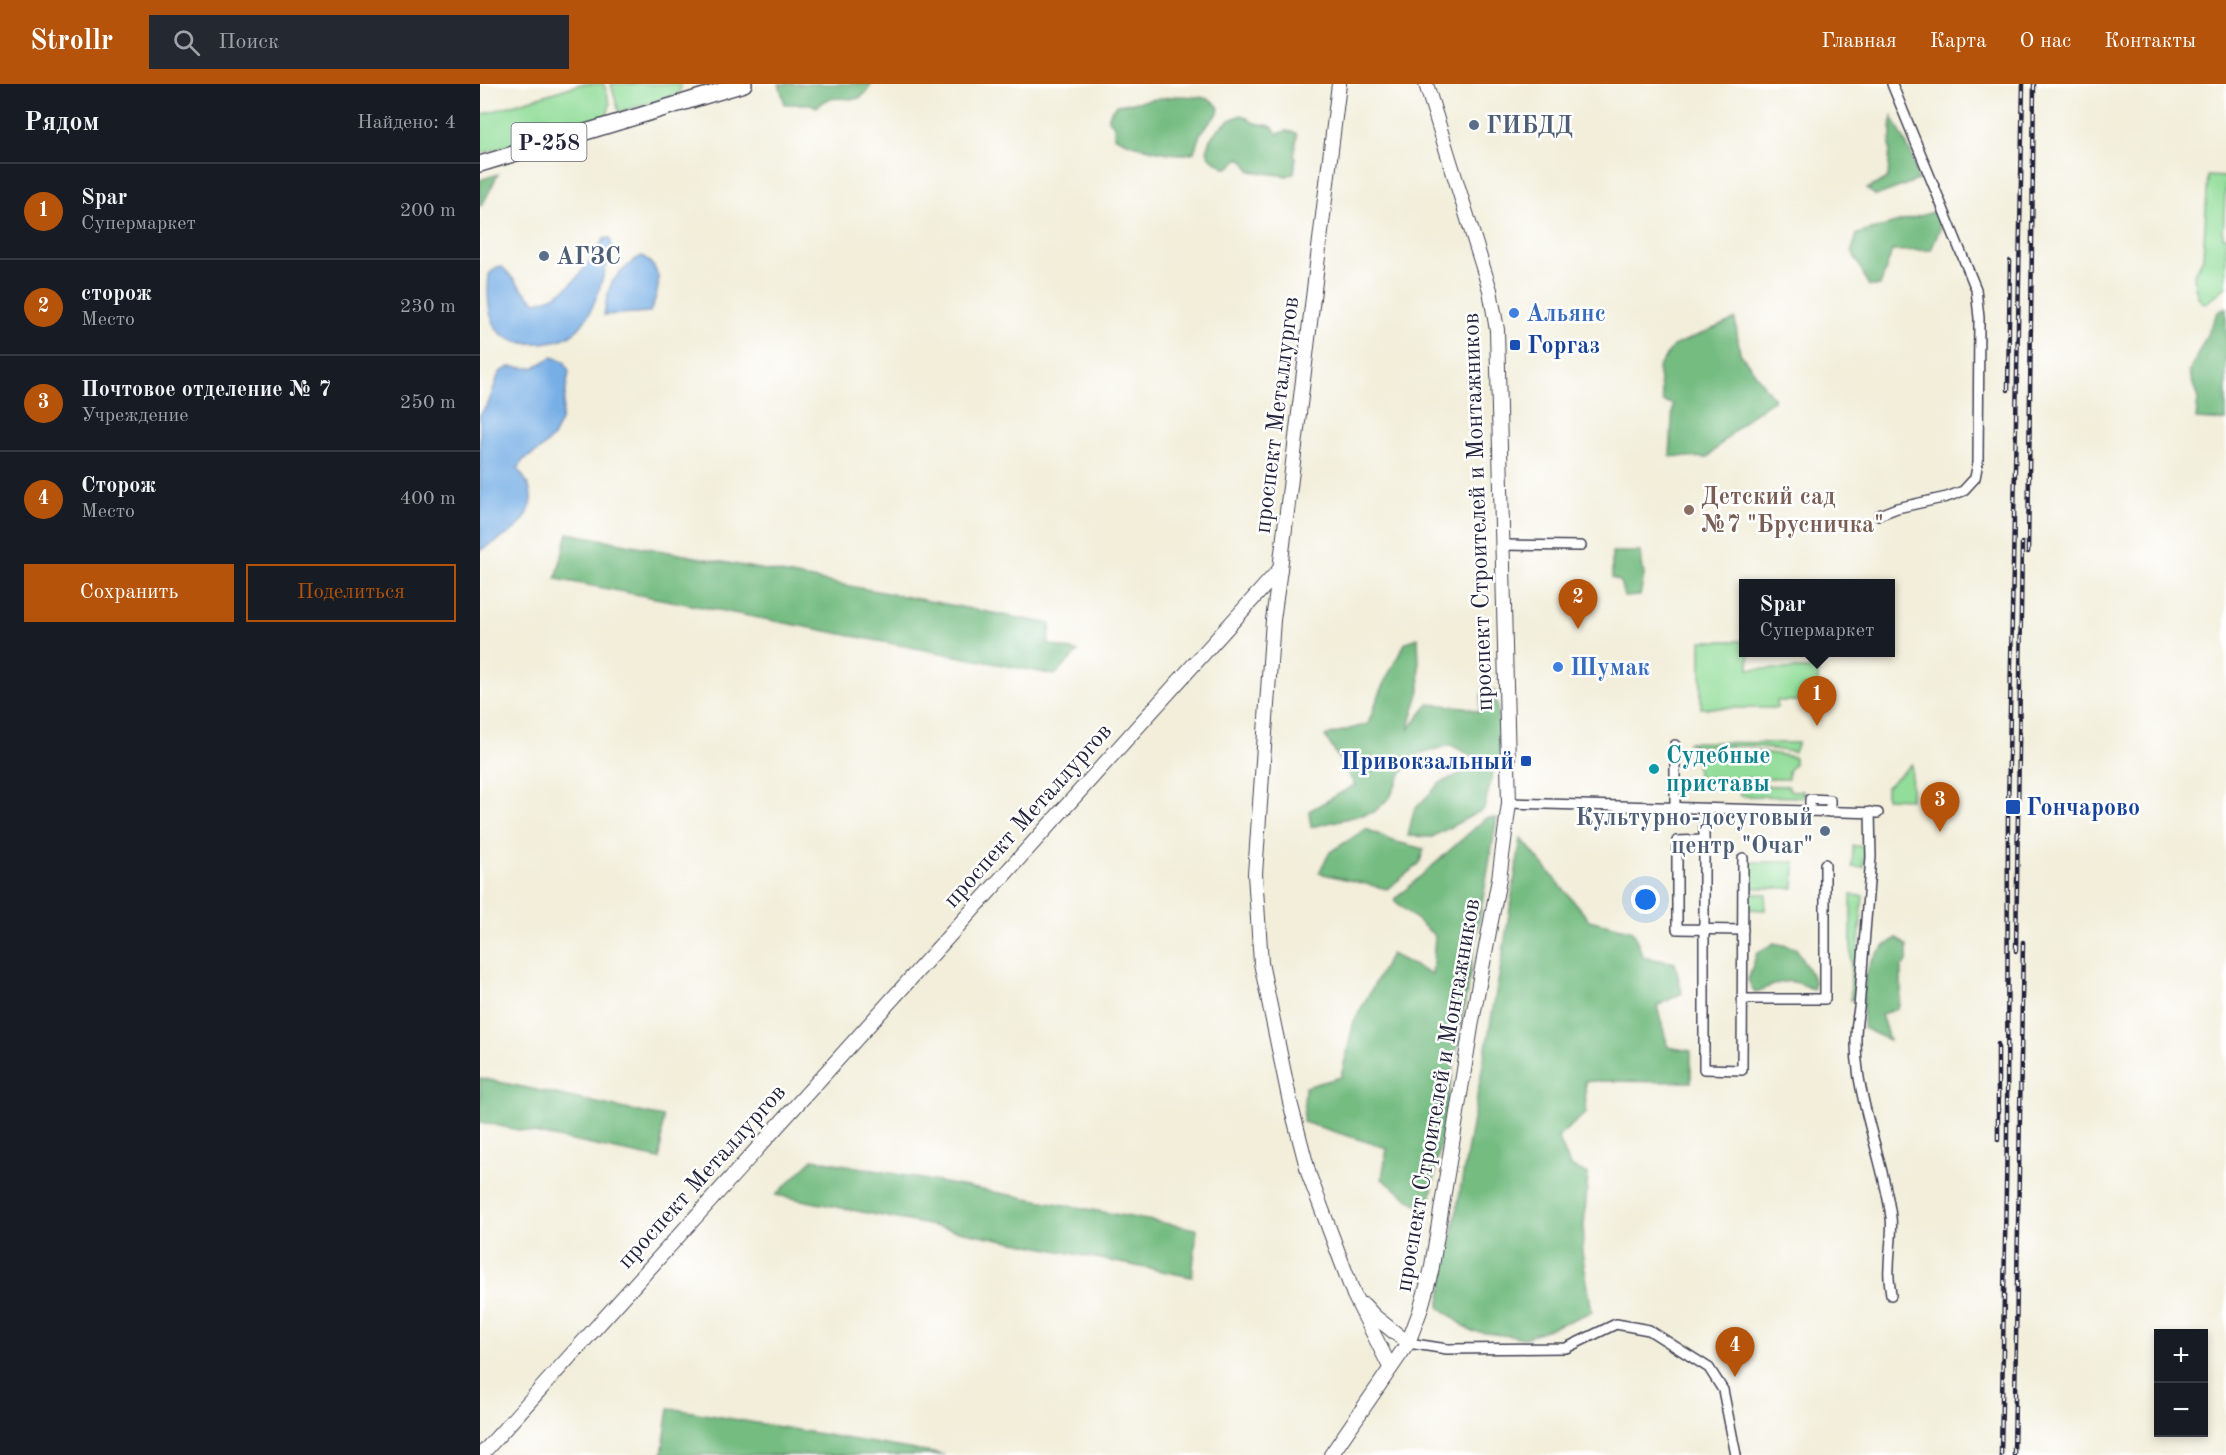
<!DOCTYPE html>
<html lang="ru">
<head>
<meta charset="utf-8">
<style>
	body { margin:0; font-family:"Old Standard TT",serif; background:#242831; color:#f1f3f6 }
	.controls { position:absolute; right:18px; bottom:18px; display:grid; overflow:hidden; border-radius:0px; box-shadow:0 3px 9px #0003 }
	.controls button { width:54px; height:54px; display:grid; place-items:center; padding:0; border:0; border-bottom:2px solid #363941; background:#171b24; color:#f1f3f6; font:30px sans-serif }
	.you { position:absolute; left:1166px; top:816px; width:21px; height:21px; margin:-15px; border:4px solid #fff; border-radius:50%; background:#1a73e8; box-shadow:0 0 0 9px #1a73e833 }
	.badge { display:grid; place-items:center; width:39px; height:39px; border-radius:50%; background:#b45309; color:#fff; font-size:20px; font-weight:700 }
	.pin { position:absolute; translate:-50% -50px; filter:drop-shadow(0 2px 3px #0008) }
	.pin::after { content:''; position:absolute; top:32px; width:21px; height:18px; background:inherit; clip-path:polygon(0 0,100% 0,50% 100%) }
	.popup { position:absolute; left:1259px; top:495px; width:156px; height:78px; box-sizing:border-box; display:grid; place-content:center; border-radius:0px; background:#171b24; filter:drop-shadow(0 2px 4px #0005); font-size:20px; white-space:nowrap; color:#9ea1a6 }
	.popup b { font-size:22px; color:#f1f3f6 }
	.popup::after { content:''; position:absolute; left:50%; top:100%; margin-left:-12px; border:12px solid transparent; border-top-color:#171b24 }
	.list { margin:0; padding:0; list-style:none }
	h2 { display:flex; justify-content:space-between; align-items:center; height:78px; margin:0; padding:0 24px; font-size:26px }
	h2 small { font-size:20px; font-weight:400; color:#9ea1a6 }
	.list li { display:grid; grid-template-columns:39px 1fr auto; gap:18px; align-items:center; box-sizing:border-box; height:96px; padding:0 24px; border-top:2px solid #363941 }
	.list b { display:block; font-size:22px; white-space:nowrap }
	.list p { margin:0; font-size:20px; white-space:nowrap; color:#9ea1a6 }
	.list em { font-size:20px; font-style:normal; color:#9ea1a6 }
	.actions { display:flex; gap:12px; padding:18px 24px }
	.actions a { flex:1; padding:14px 0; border:2px solid #b45309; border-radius:0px; text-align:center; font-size:21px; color:#b45309 }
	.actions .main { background:#b45309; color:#fff }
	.icon { flex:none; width:33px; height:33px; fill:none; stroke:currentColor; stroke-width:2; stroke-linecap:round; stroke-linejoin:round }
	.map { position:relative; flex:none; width:1746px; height:1371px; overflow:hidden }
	header { display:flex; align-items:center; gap:36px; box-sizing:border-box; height:84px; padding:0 30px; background:#b45309; color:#fff }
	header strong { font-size:28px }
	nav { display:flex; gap:33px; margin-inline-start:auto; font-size:21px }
	.search { width:420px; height:54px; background:#242831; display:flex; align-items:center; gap:15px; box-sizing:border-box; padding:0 21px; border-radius:0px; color:#9ea1a6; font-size:22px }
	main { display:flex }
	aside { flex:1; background:#171b24 }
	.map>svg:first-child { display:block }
	.green { fill:#92dd99; stroke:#5a806a; stroke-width:1.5 }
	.forest { fill:#75bc81; stroke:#4c6f5e; stroke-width:1.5 }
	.water { fill:#76aee5; stroke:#4c6890; stroke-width:1.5 }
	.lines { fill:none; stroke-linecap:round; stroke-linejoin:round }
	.street-casing { stroke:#414153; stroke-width:12 }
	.secondary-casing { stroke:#414153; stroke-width:16 }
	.primary-casing { stroke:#414153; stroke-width:18 }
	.street { stroke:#fff; stroke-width:9 }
	.secondary { stroke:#fff; stroke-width:14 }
	.primary { stroke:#fff; stroke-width:15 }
	.rail-casing { stroke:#22223b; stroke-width:4.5 }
	.rail { stroke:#fff; stroke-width:2; stroke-dasharray:7; stroke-linecap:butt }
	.service-dot { fill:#5c6f8a; stroke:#fff; stroke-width:2 }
	.shop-dot { fill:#3f7fe0; stroke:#fff; stroke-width:2 }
	.transit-dot { fill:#1a4fb4; stroke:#fff; stroke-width:2 }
	.education-dot { fill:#8d6e63; stroke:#fff; stroke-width:2 }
	.culture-dot { fill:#0f9aa8; stroke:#fff; stroke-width:2 }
	.labels { text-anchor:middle; stroke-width:5; stroke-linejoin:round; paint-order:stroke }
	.shield { fill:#fff; stroke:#646476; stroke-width:1.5 }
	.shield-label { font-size:22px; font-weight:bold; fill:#22223b }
	.service-label { font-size:24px; font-weight:bold; fill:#4e5e75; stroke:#fff; text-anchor:start }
	.shop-label { font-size:24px; font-weight:bold; fill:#366cbe; stroke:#fff; text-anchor:start }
	.transit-label { font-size:24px; font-weight:bold; fill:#164399; stroke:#fff; text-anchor:start }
	.street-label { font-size:24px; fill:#22223b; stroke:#fff }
	.education-label { font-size:24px; font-weight:bold; fill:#785e54; stroke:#fff; text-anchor:start }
	.culture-label { font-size:24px; font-weight:bold; fill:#0d838f; stroke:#fff; text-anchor:start }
</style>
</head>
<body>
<header>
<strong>Strollr</strong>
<div class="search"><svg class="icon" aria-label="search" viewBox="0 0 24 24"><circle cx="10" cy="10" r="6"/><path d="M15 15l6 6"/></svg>Поиск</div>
<nav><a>Главная</a><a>Карта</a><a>О нас</a><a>Контакты</a></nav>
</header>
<main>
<aside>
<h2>Рядом<small>Найдено: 4</small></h2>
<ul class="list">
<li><span class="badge">1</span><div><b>Spar</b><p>Супермаркет</p></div><em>200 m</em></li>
<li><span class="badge">2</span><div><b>сторож</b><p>Место</p></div><em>230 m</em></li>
<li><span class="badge">3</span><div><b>Почтовое отделение № 7</b><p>Учреждение</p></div><em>250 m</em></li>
<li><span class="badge">4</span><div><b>Сторож</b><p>Место</p></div><em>400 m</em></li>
</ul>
<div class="actions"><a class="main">Сохранить</a><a>Поделиться</a></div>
</aside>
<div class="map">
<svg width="1746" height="1371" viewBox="0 0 1746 1371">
	<rect width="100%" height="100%" fill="#fff"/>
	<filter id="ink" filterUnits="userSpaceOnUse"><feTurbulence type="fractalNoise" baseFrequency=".0167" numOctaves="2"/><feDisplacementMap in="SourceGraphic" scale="12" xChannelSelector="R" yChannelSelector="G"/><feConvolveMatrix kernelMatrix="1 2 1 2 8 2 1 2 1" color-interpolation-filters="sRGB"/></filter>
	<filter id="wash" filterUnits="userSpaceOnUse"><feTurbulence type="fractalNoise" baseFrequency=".008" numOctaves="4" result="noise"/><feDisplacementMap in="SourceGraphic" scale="24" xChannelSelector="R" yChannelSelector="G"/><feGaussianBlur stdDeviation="1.35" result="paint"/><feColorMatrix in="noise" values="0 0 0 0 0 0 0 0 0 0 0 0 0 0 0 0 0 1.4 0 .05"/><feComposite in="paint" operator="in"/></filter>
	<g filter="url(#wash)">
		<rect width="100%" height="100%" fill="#f2eeda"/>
		<g class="green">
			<polygon points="101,0 124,0 130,20 127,32 0,70 0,31"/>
			<polygon points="131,0 200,0 201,4 198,10 139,28"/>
			<polygon points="1728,92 1746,93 1743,153 1746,153 1746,203 1726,219 1722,218 1718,213 1715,203 1714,190 1723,174"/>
			<polygon points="1221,557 1263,557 1264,568 1269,569 1269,585 1338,585 1338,603 1323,603 1322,617 1297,617 1297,624 1221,624"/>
			<polygon points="1207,658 1318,659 1314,668 1273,662 1215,662"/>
			<polygon points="1216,666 1276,667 1314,673 1314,680 1308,687 1308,695 1217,694"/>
			<polygon points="1432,680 1431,715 1406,714 1406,703"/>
			<polygon points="1260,701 1308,702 1311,707 1323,707 1323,713 1260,712"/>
			<polygon points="1373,762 1384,762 1384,783 1372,783"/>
			<polygon points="1268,778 1315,778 1314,804 1268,804"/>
			<polygon points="1267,809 1286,810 1285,826 1267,825"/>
			<polygon points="1371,811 1383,812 1374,914 1371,916"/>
		</g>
		<g class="forest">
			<path d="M299,0H391C381,24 368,11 349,15C344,16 341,21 336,23L331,20H305Z"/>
			<path d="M696,12C710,13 731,10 739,24L738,29L720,50L714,68C697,75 650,61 634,52V41L628,35L631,27L637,21Z"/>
			<path d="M761,31C768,32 769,38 775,39C786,42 791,38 797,50L806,47L816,49L817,53L814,71L816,74L814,89L807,92L771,87L762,75H758L750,83L746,84L729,73C721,54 746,37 761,31Z"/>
			<polygon points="1412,32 1431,69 1438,96 1396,112 1387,105 1408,94"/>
			<polygon points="18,90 3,120 0,122 0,96"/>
			<polygon points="1457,127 1460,145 1451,166 1412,167 1400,202 1389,202 1372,167 1377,150"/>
			<polygon points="1746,223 1746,337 1716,335 1718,315 1709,288 1738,228"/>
			<polygon points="1255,235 1260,269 1294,315 1263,338 1227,374 1190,372 1193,320 1183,318 1178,284 1193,262"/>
			<polygon points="88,449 571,540 568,560 598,568 575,591 76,495"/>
			<polygon points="1132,468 1160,468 1164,491 1160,512 1144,513 1140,497 1132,494"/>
			<path d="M938,554L940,606L928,646L949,620L985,623L999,628L1003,603L1016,608L1022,680L1009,681L971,661L938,670L921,690L910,713L894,728L831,743L829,727L875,701L845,652L888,640C898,611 910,585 926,558Z"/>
			<polygon points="988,686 1013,688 1004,725 952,753 928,752 934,726 960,699"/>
			<polygon points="1006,734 1017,734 948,1129 902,1095 907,1064 823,1038 825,1003 861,993 874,937 911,870 952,891 955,852 914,816"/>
			<polygon points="886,745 913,757 944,765 939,780 907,805 839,789 850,768"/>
			<polygon points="1041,754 1109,836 1153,847 1163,873 1195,879 1202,909 1177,922 1188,963 1211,967 1211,998 1105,997 1106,1029 1078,1053 1090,1082 1108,1090 1102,1168 1112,1228 1045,1254 991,1247 959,1223 1021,881"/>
			<path d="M1417,854L1427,862V878L1421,883V909L1418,925L1401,930L1409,956L1383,944C1383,906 1379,875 1417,854Z"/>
			<path d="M1294,859L1316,864L1334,896V906C1309,892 1300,897 1275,909L1268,896L1277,869Z"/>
			<polygon points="0,994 183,1033 180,1075 0,1038"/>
			<polygon points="333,1075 717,1145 712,1193 296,1111"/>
			<polygon points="189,1324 464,1371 182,1371"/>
		</g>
		<g class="water">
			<path d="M130,154L132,162C125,186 116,225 100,243C89,255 77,257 62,259C12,263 5,234 9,190L17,183H22C34,194 43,209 56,218C93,211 105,182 124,155Z"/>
			<path d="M162,172C185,187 180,205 170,228L124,231C129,203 127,199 150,180C154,176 157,174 162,172Z"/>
			<path d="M72,273L84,277L89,287L81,337L73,353L61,365L43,376L38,385C42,391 48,398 50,406C58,438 23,454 0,466V331L9,318L19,289L29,283L53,284Z"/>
		</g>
	</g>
	<g filter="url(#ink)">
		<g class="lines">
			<g class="street-casing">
				<g id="street">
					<polyline points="1399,431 1417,424 1467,413 1483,407 1495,394 1498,378 1499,234 1496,205 1412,0"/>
					<polyline points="1023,461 1101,462"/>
					<polyline points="1029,719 1398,729"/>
					<polyline points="1195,724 1195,661"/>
					<polyline points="1224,725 1224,985 1262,986 1263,774"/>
					<polyline points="1330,727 1330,715 1350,716 1350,728"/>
					<path d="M1390,728L1391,773L1379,924C1365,995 1402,1063 1411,1133C1413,1149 1409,1167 1409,1184C1408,1193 1410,1202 1411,1211"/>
					<polyline points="1224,756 1197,757 1197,845 1263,846"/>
					<polyline points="1263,915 1345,915 1345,780"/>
					<polyline points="928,1259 967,1265 1086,1264 1136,1240 1169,1246 1229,1284 1243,1306 1256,1371"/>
				</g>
			</g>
			<g class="secondary-casing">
				<g id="secondary">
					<polyline points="800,485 793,536 775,790 781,879 810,1018 829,1091 874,1211 910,1283"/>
					<polyline points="884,1221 894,1232 928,1259"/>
					<polyline points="1,1371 800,485 859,0"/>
					<polyline points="851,1371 928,1259 940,1227 951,1188 992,937 1019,795 1029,719 1017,246 1010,206 1001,177 946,0"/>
				</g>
			</g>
			<g class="primary-casing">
				<polyline id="primary" points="0,80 264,0"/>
			</g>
			<use href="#street" class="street"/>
			<use href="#secondary" class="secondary"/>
			<use href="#primary" class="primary"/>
			<g class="rail-casing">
				<g id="rail">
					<polyline points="1528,306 1530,177"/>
					<polyline points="1548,468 1554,0"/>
					<polyline points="1536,867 1542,459"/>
					<polyline points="1518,1056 1518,960"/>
					<polyline points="1521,1371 1527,1051 1528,723 1543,0"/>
					<polyline points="1534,1371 1543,858"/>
				</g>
			</g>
			<use href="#rail" class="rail"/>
		</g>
	</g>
	<g class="service-dot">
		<circle cx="994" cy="41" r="6"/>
		<circle cx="64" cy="172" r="6"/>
		<circle cx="1345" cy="747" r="6"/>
	</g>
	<g class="shop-dot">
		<circle cx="1034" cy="229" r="6"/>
		<circle cx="1078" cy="583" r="6"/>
	</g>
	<g class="transit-dot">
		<rect x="1029" y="255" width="12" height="12" rx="3"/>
		<rect x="1040" y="671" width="12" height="12" rx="3"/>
		<rect x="1525" y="715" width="16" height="16" rx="3"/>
	</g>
	<circle class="education-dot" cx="1209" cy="426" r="6"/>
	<circle class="culture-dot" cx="1174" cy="685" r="6"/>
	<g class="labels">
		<rect class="shield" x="31.5" y="39" width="75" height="38" rx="4.5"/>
		<g class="shield-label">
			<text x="69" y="66">Р-258</text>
		</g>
		<g class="service-label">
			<text x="1006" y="49">ГИБДД</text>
			<text x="76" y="180">АГЗС</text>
			<text x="1333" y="741" text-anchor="end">Культурно-досуговый<tspan x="1333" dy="28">центр "Очаг"</tspan></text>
		</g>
		<g class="shop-label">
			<text x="1046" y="237">Альянс</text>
			<text x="1090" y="591">Шумак</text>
		</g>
		<g class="transit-label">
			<text x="1047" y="269">Горгаз</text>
			<text x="1034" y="685" text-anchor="end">Привокзальный</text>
			<text x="1546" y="731">Гончарово</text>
		</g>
		<g class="street-label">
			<text transform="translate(796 331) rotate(-83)" y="8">проспект Металлургов</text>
			<text transform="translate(997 428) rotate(-92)" y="8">проспект Строителей и Монтажников</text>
			<text transform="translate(547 731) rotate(-48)" y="8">проспект Металлургов</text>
			<text transform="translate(957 1011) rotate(-80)" y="8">проспект Строителей и Монтажников</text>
			<text transform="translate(221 1092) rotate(-48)" y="8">проспект Металлургов</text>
		</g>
		<g class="education-label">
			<text x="1221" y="420">Детский сад<tspan x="1221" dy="28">№7 "Брусничка"</tspan></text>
		</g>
		<g class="culture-label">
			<text x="1186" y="679">Судебные<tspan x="1186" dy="28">приставы</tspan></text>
		</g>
	</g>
</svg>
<div class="controls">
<button>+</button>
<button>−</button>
</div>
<div class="you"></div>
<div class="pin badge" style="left:1337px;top:642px">1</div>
<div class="popup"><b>Spar</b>Супермаркет</div>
<div class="pin badge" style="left:1098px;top:545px">2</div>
<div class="pin badge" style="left:1460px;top:748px">3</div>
<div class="pin badge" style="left:1255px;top:1293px">4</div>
</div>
</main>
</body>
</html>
